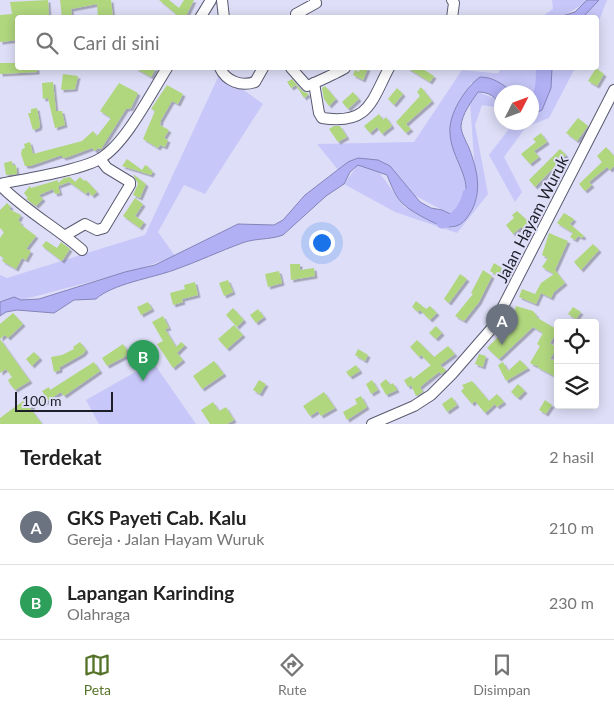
<!DOCTYPE html>
<html lang="id">
<head>
<meta charset="utf-8">
<style>
	body { margin:0; font-family:Lato,sans-serif; background:#f6f6f6; color:#222 }
	.controls { position:absolute; right:15px; bottom:15px; display:grid; overflow:hidden; border-radius:5px; box-shadow:0 2px 12px #0003 }
	.controls button { width:45px; height:45px; display:grid; place-items:center; padding:0; border:0; border-bottom:1px solid #e0e0e0; background:#fff; color:#222; font:25px sans-serif }
	.compass { position:absolute; left:494px; top:85px; width:45px; height:45px; border-radius:50%; background:#fff; box-shadow:0 2px 12px #0003; rotate:48deg }
	.scale { position:absolute; left:15px; bottom:12px; width:98px; box-sizing:border-box; padding-left:5px; border:2px solid #1e1e28; border-top:0; font-size:14px; line-height:18px; white-space:nowrap; color:#1e1e28; -webkit-text-stroke:4px #dedef8; paint-order:stroke }
	.you { position:absolute; left:321px; top:242px; width:18px; height:18px; margin:-12px; border:4px solid #fff; border-radius:50%; background:#1a73e8; box-shadow:0 0 0 8px #1a73e833 }
	.badge { display:grid; place-items:center; width:32px; height:32px; border-radius:50%; background:#557328; color:#fff; font-size:16px; font-weight:700 }
	.pin { position:absolute; translate:-50% -41px; filter:drop-shadow(0 1px 2px #0008) }
	.pin::after { content:''; position:absolute; top:26px; width:18px; height:15px; background:inherit; clip-path:polygon(0 0,100% 0,50% 100%) }
	.list { margin:0; padding:0; list-style:none }
	h2 { display:flex; justify-content:space-between; align-items:center; height:65px; margin:0; padding:0 20px; font-size:21px }
	h2 small { font-size:16px; font-weight:400; color:#767676 }
	.list li { display:grid; grid-template-columns:32px 1fr auto; gap:15px; align-items:center; box-sizing:border-box; height:75px; padding:0 20px; border-top:1px solid #e0e0e0 }
	.list b { display:block; font-size:19px; white-space:nowrap }
	.list p { margin:0; font-size:16px; white-space:nowrap; color:#767676 }
	.list em { font-size:16px; font-style:normal; color:#767676 }
	.icon { flex:none; width:28px; height:28px; fill:none; stroke:currentColor; stroke-width:2; stroke-linecap:round; stroke-linejoin:round }
	.map { position:relative; flex:none; width:614px; height:424px; overflow:hidden }
	.search { position:absolute; background:#fff; box-shadow:0 2px 12px #0003; left:15px; right:15px; top:15px; height:55px; display:flex; align-items:center; gap:12px; box-sizing:border-box; padding:0 18px; border-radius:5px; color:#767676; font-size:19px }
	.sheet { height:215px; background:#fff }
	nav { display:flex; justify-content:space-around; align-items:center; box-sizing:border-box; height:70px; border-top:1px solid #e0e0e0; background:#fff; font-size:14px; color:#767676 }
	nav a { display:grid; justify-items:center; gap:2px }
	nav .on { color:#557328 }
	.map>svg:first-child { display:block }
	.green { fill:#c7c7f9 }
	.water { fill:#b1b0f5; stroke:#8584b8 }
	.lines { fill:none; stroke-linecap:round; stroke-linejoin:round }
	.river { stroke:#b1b0f5; stroke-width:11 }
	.building { fill:#b0d67e; filter:url(#shadow) }
	.minor-casing { stroke:#595a6f; stroke-width:12 }
	.minor { stroke:#fff; stroke-width:10 }
	.labels { text-anchor:middle; stroke-width:4; stroke-linejoin:round; paint-order:stroke }
	.street-label { font-size:16px; fill:#1e1e28; stroke:#dedef8 }
</style>
</head>
<body>
<div class="map">
<svg width="614" height="424" viewBox="0 0 614 424">
	<defs>
		<filter id="shadow"><feDropShadow dx="2.5" dy="2.5" stdDeviation="0" flood-color="#0004"/></filter>
	</defs>
	<rect width="100%" height="100%" fill="#dedef8"/>
	<g class="green">
		<polygon points="552,0 586,0 585,3 561,17 540,18 553,9"/>
		<polygon points="596,0 607,0 597,26 596,18 578,18"/>
		<polygon points="502,68 542,68 538,97 532,100 532,92 512,92 504,85 471,83 453,116 467,194 450,214 414,195 389,166 369,159 339,171 317,144 414,142 462,70 493,73 498,73"/>
		<polygon points="551,68 575,68 549,118 526,127 504,157 522,192 515,202 489,155 512,125 510,123 532,122 532,112 542,110"/>
		<polygon points="220,73 263,104 205,194 184,185 158,232 175,256 139,269 21,300 0,301 0,275 7,278 145,235"/>
		<polygon points="478,92 501,101 501,114 494,107 482,105 475,125 488,194 457,233 395,212 344,184 358,165 379,172 404,207 453,228 477,199 470,103"/>
		<polygon points="153,362 196,424 99,424 86,400"/>
	</g>
	<g class="water">
		<polygon points="587,0 599,0 583,17 559,17 575,12"/>
		<polygon points="542,68 552,68 551,88 542,110 532,115 532,105 537,102 541,85"/>
		<path d="M480,77C493,77 503,84 512,92H502L501,106C495,97 490,92 478,92C471,102 462,114 461,126C461,133 466,141 469,148C478,172 484,196 466,219C453,235 434,223 419,215C398,203 396,197 387,175L358,165L350,172L344,184L326,196L283,235C270,240 255,238 242,243C220,251 197,262 174,270C152,278 112,284 96,299L74,300L54,313L17,310L6,312L0,316V302L14,297L21,300L39,299L125,272L155,265L238,224L274,225L283,220L305,195L348,162L358,158L378,160L390,166L420,202L431,208L442,210L457,217C461,213 462,209 464,203C473,177 451,159 450,133C448,115 465,88 480,77Z"/>
	</g>
	<g class="lines">
		<g class="river">
			<path d="M532,107L535,106C540,93 543,81 541,68"/>
			<path d="M442,223C455,221 466,206 468,194"/>
		</g>
	</g>
	<g class="building">
		<polygon points="48,0 49,18 18,18 18,40 0,42 0,15 12,14 10,2"/>
		<polygon points="60,0 111,0 113,18 98,18 97,4 71,9 72,18 62,18"/>
		<polygon points="159,0 169,0 179,8 184,0 194,0 185,18 173,18 176,14"/>
		<polygon points="0,63 18,63 18,68 37,68 37,72 0,74"/>
		<polygon points="135,68 156,68 151,77"/>
		<polygon points="360,68 368,68 363,80 353,75 355,70 359,72"/>
		<polygon points="407,68 421,68 434,76 430,82"/>
		<polygon points="596,68 604,74 597,86 588,81"/>
		<polygon points="63,74 78,76 75,89 61,90"/>
		<polygon points="292,79 302,91 309,94 304,98 296,85 291,88 287,82"/>
		<polygon points="53,82 56,111 62,111 65,125 55,128 48,98 43,99 42,83"/>
		<polygon points="119,83 138,93 131,108 126,109 101,149 98,148 95,151 92,148 68,157 63,158 62,156 59,156 30,166 25,166 21,154 22,149 25,148 24,144 30,142 33,154 82,141 93,131 97,136 111,118 100,111"/>
		<polygon points="167,85 183,94 178,104 172,101 161,120 160,125 169,130 164,138 168,140 165,147 160,145 158,148 143,139 155,111 151,109"/>
		<polygon points="325,86 336,99 329,106 324,99 322,88"/>
		<polygon points="421,87 432,101 406,124 411,129 406,133 396,122 420,96 417,92"/>
		<polygon points="397,88 403,94 394,105 388,99"/>
		<polygon points="353,92 359,99 348,109 342,102"/>
		<polygon points="37,108 40,125 39,128 33,130 28,113 31,113 31,109"/>
		<polygon points="379,114 383,120 386,117 392,126 382,134 377,127 370,133 364,126"/>
		<polygon points="578,118 588,126 577,141 566,133"/>
		<polygon points="334,126 340,126 347,137 338,142 329,129"/>
		<polygon points="541,133 547,142 534,151 539,157 530,164 521,154 536,142 533,139"/>
		<polygon points="606,147 614,156 614,166 610,170 607,167 589,182 592,185 585,191 579,184 602,162 597,156"/>
		<polygon points="560,149 566,155 535,187 529,180"/>
		<polygon points="127,159 142,170 145,165 149,167 148,169 153,171 151,175 122,166"/>
		<polygon points="12,161 13,166 16,165 17,174 6,175 4,163"/>
		<polygon points="133,174 146,184 140,198 133,195 138,184"/>
		<polygon points="70,177 75,182 80,177 84,181 86,180 97,192 92,196 88,191 86,194 69,182 58,186 60,193 55,194 53,189 39,195 43,199 36,206 26,199 28,198 24,193 30,186 31,188 58,180 58,183 64,178"/>
		<polygon points="135,198 143,204 135,216 144,222 140,228 123,216"/>
		<polygon points="7,203 11,207 9,209 21,215 18,221 21,222 20,224 36,236 26,249 31,251 26,260 22,258 16,269 2,261 4,258 0,256 0,238 4,232 0,228 0,210"/>
		<polygon points="517,211 531,224 524,230 521,227 513,234 506,225 514,218 512,215"/>
		<polygon points="564,213 574,219 570,224 584,236 582,238 578,236 575,240 570,237 573,233 557,223"/>
		<polygon points="549,233 568,241 555,270 565,283 554,292 551,298 541,293 536,304 519,297 522,289 535,294 541,283 554,274 542,267 548,258 542,255"/>
		<polygon points="46,241 57,248 61,242 70,249 62,261 42,246"/>
		<polygon points="593,244 599,250 581,270 574,262"/>
		<polygon points="494,263 502,268 498,276 490,271"/>
		<polygon points="290,264 300,264 300,270 314,268 315,276 291,280"/>
		<polygon points="483,270 492,276 479,302 464,321 455,316 473,294 471,293"/>
		<polygon points="279,271 282,283 268,287 265,274"/>
		<polygon points="460,274 467,279 449,303 444,299"/>
		<polygon points="228,280 233,292 224,296 219,283"/>
		<polygon points="195,282 198,295 182,299 183,302 173,305 170,293 185,289 184,285"/>
		<polygon points="416,301 426,309 430,306 437,313 430,320 420,310 418,312 412,307"/>
		<polygon points="148,302 152,309 141,315 137,307"/>
		<polygon points="516,306 533,311 537,316 536,317 558,330 550,343 557,348 550,359 558,362 558,378 537,367 539,365 536,366 530,363 540,346 537,344 543,333 533,327 499,359 487,348 509,326 507,324 513,317"/>
		<polygon points="573,307 581,312 576,319 568,314"/>
		<polygon points="233,308 244,320 237,327 226,315"/>
		<polygon points="258,309 264,317 256,323 250,315"/>
		<polygon points="13,313 23,324 8,338 5,335 0,339 30,381 15,390 10,384 8,380 12,377 6,369 0,373 0,324"/>
		<polygon points="163,316 169,328 165,329 176,347 181,342 185,345 177,353 183,360 173,368 157,344 163,341 152,322"/>
		<polygon points="234,325 243,335 227,349 218,339"/>
		<polygon points="436,326 442,333 436,339 429,333"/>
		<polygon points="417,340 434,357 448,346 455,354 440,365 446,370 442,374 439,372 420,387 423,392 416,396 411,385 408,387 404,380 411,376 413,379 431,365 421,355 419,357 410,347"/>
		<polygon points="80,342 86,350 83,354 60,367 60,370 54,372 51,357 62,355 74,349 73,347"/>
		<polygon points="123,344 127,350 126,356 107,366 102,358"/>
		<polygon points="358,349 368,355 365,361 355,355"/>
		<polygon points="34,352 40,358 32,366 26,359"/>
		<polygon points="479,354 486,356 483,367 475,364"/>
		<polygon points="520,360 528,368 506,381 498,365 503,362 508,371"/>
		<polygon points="214,361 224,374 202,389 193,376"/>
		<polygon points="94,362 100,371 64,396 61,392 41,405 37,398 44,394 42,391 49,387 50,390"/>
		<polygon points="356,365 360,371 350,377 346,372"/>
		<polygon points="386,379 390,385 393,383 397,390 386,395 380,384"/>
		<polygon points="259,380 266,384 260,394 253,390"/>
		<polygon points="372,380 378,390 371,394 366,384"/>
		<polygon points="472,381 489,401 497,394 504,402 497,407 495,404 485,413 475,401 472,404 461,391 464,388 462,385"/>
		<polygon points="518,384 525,391 518,398 511,392"/>
		<polygon points="324,392 335,408 321,416 318,411 310,416 303,406"/>
		<polygon points="361,396 367,407 347,420 343,412 357,404 355,399"/>
		<polygon points="452,397 457,405 447,412 442,404"/>
		<polygon points="27,398 33,406 30,408 42,424 0,424 0,418"/>
		<polygon points="545,400 552,405 546,414 539,410"/>
		<polygon points="213,402 219,411 226,407 234,420 227,424 210,424 201,410"/>
	</g>
	<g class="lines">
		<g class="minor-casing">
			<g id="minor">
				<polyline points="222,0 224,18"/>
				<polyline points="200,18 211,0"/>
				<polyline points="302,18 296,14 316,3 315,0"/>
				<polyline points="452,18 454,3 452,0"/>
				<path d="M220,68C226,81 241,87 255,82L263,68"/>
				<path d="M291,68L307,86C313,84 343,70 345,68"/>
				<path d="M314,83L319,113L322,118C369,125 371,102 389,68"/>
				<path d="M0,184C24,179 83,170 101,158C126,143 151,93 167,68"/>
				<path d="M0,185C25,211 56,227 82,250"/>
				<polyline points="66,235 85,224 97,230 104,228 130,185 130,182 107,168 100,159"/>
				<polyline points="372,424 414,406 431,395 452,374 492,328 614,90"/>
			</g>
		</g>
		<use href="#minor" class="minor"/>
	</g>
	<g class="labels">
		<g class="street-label">
			<text transform="translate(532 219) rotate(-63)" y="6">Jalan Hayam Wuruk</text>
		</g>
	</g>
</svg>
<div class="controls">
<button><svg class="icon" aria-label="locate" viewBox="0 0 24 24"><circle cx="12" cy="12" r="6"/><path d="M12 2v4M12 18v4M2 12h4M18 12h4"/></svg></button>
<button><svg class="icon" aria-label="layers" viewBox="0 0 24 24"><path d="M12 4l9 5-9 5-9-5zM3 14l9 5 9-5"/></svg></button>
</div>
<svg class="compass" viewBox="-18 -18 36 36"><path d="M0-13l5 13h-10z" fill="#e53935"/><path d="M0 13l5-13h-10z" fill="#767676"/></svg>
<div class="scale">100 m</div>
<div class="you"></div>
<div class="pin badge" style="left:502px;top:345px;background:#6b7280">A</div>
<div class="pin badge" style="left:143px;top:381px;background:#2e9e5b">B</div>
<div class="search"><svg class="icon" aria-label="search" viewBox="0 0 24 24"><circle cx="10" cy="10" r="6"/><path d="M15 15l6 6"/></svg>Cari di sini</div>
</div>
<section class="sheet">
<h2>Terdekat<small>2 hasil</small></h2>
<ul class="list">
<li><span class="badge" style="background:#6b7280">A</span><div><b>GKS Payeti Cab. Kalu</b><p>Gereja · Jalan Hayam Wuruk</p></div><em>210 m</em></li>
<li><span class="badge" style="background:#2e9e5b">B</span><div><b>Lapangan Karinding</b><p>Olahraga</p></div><em>230 m</em></li>
</ul>
</section>
<nav>
<a class="on"><svg class="icon" aria-label="map" viewBox="0 0 24 24"><path d="M3 6l6-2 6 2 6-2v14l-6 2-6-2-6 2zM9 4v14M15 6v14"/></svg>Peta</a>
<a><svg class="icon" aria-label="directions" viewBox="0 0 24 24"><path d="M12 3l9 9-9 9-9-9zM9 14v-3h6M13 9l2 2-2 2"/></svg>Rute</a>
<a><svg class="icon" aria-label="saved" viewBox="0 0 24 24"><path d="M7 4h10v16l-5-4-5 4z"/></svg>Disimpan</a>
</nav>
</body>
</html>
